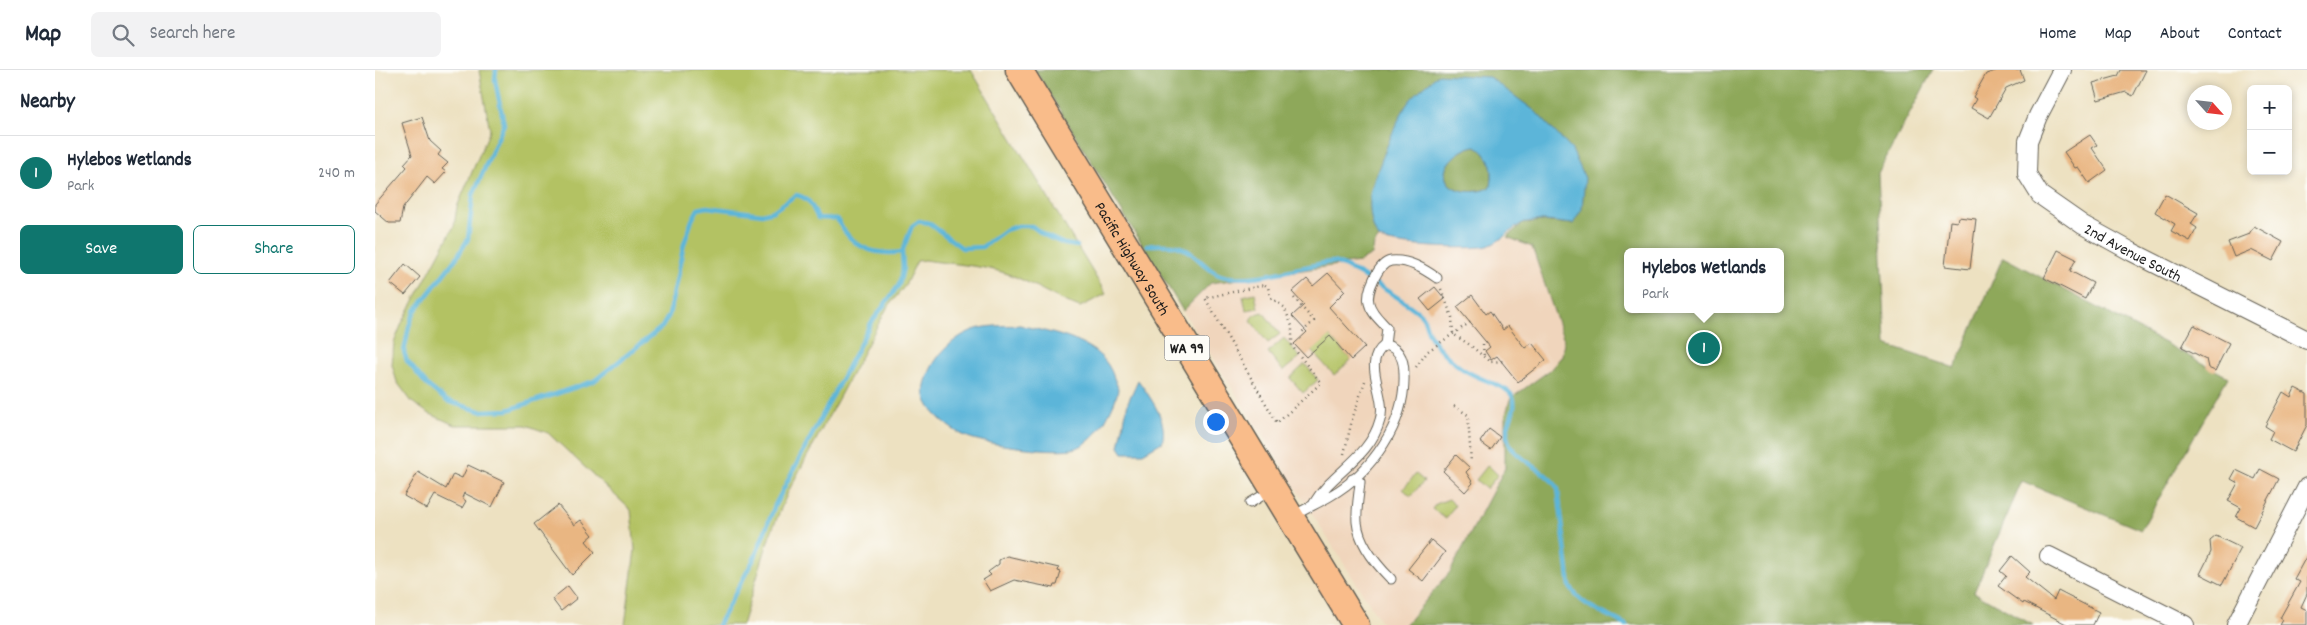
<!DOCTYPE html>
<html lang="en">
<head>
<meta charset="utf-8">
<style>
	body { margin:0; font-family:Dekko,sans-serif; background:#f2f2f3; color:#1f2937 }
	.controls { position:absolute; right:15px; top:15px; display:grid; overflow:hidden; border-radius:8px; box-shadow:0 2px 8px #0003 }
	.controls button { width:45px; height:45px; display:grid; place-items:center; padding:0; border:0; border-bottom:1px solid #e0e1e3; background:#fff; color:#1f2937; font:25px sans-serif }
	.compass { position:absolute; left:1812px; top:15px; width:45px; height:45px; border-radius:50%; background:#fff; box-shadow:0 2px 8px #0003; rotate:117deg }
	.you { position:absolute; left:840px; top:351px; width:18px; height:18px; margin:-12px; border:4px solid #fff; border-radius:50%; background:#1a73e8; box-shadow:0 0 0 8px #1a73e833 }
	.badge { display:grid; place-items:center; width:32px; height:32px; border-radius:50%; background:#0f766e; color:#fff; font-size:16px; font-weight:700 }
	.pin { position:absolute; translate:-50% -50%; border:2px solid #fff; box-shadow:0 1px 5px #0006 }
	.popup { position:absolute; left:1249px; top:178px; width:160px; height:65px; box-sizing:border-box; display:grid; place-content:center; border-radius:8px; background:#fff; filter:drop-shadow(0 1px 4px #0005); font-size:16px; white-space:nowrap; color:#747a83 }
	.popup b { font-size:19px; color:#1f2937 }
	.popup::after { content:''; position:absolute; left:50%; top:100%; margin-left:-10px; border:10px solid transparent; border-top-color:#fff }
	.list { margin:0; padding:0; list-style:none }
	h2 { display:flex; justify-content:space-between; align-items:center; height:65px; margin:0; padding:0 20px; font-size:21px }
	h2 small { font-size:16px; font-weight:400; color:#747a83 }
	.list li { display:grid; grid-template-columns:32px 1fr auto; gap:15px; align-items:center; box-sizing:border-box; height:75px; padding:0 20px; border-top:1px solid #e0e1e3 }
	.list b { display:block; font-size:19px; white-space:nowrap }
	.list p { margin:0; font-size:16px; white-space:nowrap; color:#747a83 }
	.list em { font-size:16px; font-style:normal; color:#747a83 }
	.actions { display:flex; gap:10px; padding:15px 20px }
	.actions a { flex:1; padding:11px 0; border:1px solid #0f766e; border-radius:8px; text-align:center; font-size:18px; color:#0f766e }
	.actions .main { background:#0f766e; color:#fff }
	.icon { flex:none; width:28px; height:28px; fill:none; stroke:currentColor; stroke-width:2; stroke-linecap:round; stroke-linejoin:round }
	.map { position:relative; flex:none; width:1932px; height:555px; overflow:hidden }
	header { display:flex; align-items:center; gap:30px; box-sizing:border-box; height:70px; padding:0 25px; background:#fff; border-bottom:1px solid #e0e1e3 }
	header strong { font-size:24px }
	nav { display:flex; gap:28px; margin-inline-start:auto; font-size:18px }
	.search { width:350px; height:45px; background:#f2f2f3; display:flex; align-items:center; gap:12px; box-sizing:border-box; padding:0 18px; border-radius:8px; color:#747a83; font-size:19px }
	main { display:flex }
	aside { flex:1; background:#fff }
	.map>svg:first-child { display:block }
	.built { fill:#f0d5bc }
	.green { fill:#b3c264; stroke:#686f40 }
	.forest { fill:#8ea85a; stroke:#55623b; fill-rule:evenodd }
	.water { fill:#5cb5d9; stroke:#3c687a; fill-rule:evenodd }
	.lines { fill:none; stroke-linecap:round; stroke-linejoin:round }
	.stream { stroke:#5cb5d9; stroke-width:4.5 }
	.building { fill:#e9b682 }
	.service-casing { stroke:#656156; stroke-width:11 }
	.minor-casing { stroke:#656156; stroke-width:20 }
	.primary-casing { stroke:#656156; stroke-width:29 }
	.path { stroke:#656156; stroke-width:2.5; stroke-dasharray:1 4; stroke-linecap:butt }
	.service { stroke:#fff; stroke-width:9 }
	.minor { stroke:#fff; stroke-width:18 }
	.primary { stroke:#f9bc8a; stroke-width:26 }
	.labels { text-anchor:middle; stroke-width:5; stroke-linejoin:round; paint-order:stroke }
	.shield { fill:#fdfcf7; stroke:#605f5e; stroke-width:1 }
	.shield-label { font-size:15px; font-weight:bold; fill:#1c1c1c }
	.street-label { font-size:16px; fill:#1c1c1c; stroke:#fdfcf7 }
</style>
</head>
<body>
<header>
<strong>Map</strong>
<div class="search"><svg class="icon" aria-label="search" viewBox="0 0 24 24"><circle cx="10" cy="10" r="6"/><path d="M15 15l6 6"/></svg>Search here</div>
<nav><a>Home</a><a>Map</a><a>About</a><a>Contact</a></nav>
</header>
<main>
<aside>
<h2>Nearby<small></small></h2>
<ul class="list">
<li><span class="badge">1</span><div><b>Hylebos Wetlands</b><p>Park</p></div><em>240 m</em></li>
</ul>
<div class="actions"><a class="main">Save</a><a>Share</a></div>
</aside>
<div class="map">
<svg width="1932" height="555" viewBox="0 0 1932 555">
	<rect width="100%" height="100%" fill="#fdfcf7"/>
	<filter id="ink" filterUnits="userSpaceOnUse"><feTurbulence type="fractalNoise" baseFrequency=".02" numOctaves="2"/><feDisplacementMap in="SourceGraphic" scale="10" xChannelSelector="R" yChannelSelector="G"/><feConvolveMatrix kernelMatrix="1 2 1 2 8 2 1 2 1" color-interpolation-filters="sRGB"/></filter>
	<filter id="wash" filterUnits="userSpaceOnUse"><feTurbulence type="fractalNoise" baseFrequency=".0096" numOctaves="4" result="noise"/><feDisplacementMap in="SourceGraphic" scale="20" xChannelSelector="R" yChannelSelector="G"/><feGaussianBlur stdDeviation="1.12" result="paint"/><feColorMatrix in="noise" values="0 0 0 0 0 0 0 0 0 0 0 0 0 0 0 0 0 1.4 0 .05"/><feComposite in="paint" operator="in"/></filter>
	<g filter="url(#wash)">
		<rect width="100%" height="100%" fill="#ede1c1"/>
		<polygon class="built" points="1132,167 1157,176 1189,271 1187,286 1175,300 1135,329 1129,380 1130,398 1075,502 1030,555 1008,555 808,241 836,213 984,192 1004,168 1016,173 1048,177 1087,177 1112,176"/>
		<g class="green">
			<path d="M104,0H596L731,224L705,237C678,228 657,212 630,203C605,195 576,194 549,190L542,191L529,217L512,238L413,422L395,465L367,555H250L260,480L256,440L173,363L151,355H80L53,343L37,332L22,312L17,295L19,273L27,253L79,156L82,137L115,60Z"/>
			<polygon points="880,223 883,238 871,240 868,226"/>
			<polygon points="888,242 905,264 893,273 876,251 879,245"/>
			<polygon points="953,264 976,290 959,305 937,281"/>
			<polygon points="909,268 925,287 908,301 893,282"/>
			<polygon points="930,294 943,310 928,323 915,308"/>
			<polygon points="1113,395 1123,405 1111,419 1101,410"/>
			<polygon points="1041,404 1049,411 1036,426 1028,419"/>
			<polygon points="1074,429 1080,435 1071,449 1057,439 1061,434"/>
		</g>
		<g class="forest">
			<path d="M660,0H1558L1503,103L1511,275L1580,298L1628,187L1853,307L1766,460L1647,411L1599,522L1658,555H1030L1075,502L1130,398V348L1135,329L1175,300L1187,286L1189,271L1157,177L1132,167L1147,154L1165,151L1198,154L1115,7L999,157L1004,168L999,175L997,185L984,192L836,213L808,241ZM1253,182H1405V239H1253Z"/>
			<path d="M1101,76C1116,86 1119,99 1116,116C1107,124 1079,124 1072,111C1063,95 1087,77 1101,76Z"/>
		</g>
		<g class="water">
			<path d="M1064,4L1114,7L1160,41L1197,80L1210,108L1207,139L1198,154C1183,153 1163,148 1148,153C1137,158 1127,171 1113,176C1099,180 1013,177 1004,168C994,157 993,129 997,116C1004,97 1023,43 1036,29C1044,20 1055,12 1064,4ZM1101,76C1116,86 1119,99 1116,116C1107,124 1079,124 1072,111C1063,95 1087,77 1101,76Z"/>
			<path d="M645,255C678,264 728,270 739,308C740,311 743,316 743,319C742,329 735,342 730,351C724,362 711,377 697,379C674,382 608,375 588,365C575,359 558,345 552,332C547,321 550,313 554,303C563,281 586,260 611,257C622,255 634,256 645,255Z"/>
			<path d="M763,310C774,326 794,351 787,372L768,383H748L744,377L753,332Z"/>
		</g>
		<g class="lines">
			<g class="stream">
				<path d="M121,0L120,10L129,54L98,125L93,169L82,187L40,241L34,256L29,282L32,291L52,315L72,331L105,341L133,340L219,311L287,257L294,245L309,174L317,150L323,139L332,137L387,144L398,141L421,125C436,128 436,136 443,148L462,149C476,177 497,186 527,182L537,156L544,151L554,153L587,178L607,177L630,160L643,156H657L669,165L689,174L702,176"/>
				<path d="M772,175C781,175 793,174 802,176C822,181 832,205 853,207C880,210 909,201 935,196C942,195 951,192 958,192C969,193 1041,237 1048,247C1050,251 1051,256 1053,261C1059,275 1073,288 1085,297C1098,308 1127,314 1135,323C1147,336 1130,352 1132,366C1135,389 1173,399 1183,419L1195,517C1208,538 1231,543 1251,555"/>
				<polyline points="343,555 380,487 400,435 496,253 524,215 528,198 527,182"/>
			</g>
		</g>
		<g id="blocks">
			<g class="building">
				<polygon points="1623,0 1645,0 1649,10 1631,18 1614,48 1596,38 1601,29 1598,27 1611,4"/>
				<polygon points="1746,0 1771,0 1758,26 1751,22 1723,30 1718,13 1743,6"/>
				<polygon points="47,47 55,71 66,81 63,85 73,93 67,99 71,102 60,114 52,107 28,138 25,153 14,153 0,141 0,134 32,97 29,94 37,85 27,53"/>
				<polygon points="1715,65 1722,75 1717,78 1732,100 1714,113 1703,97 1700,98 1689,82"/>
				<polygon points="1790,124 1823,143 1816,154 1822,158 1815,171 1796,161 1800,154 1780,142"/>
				<polygon points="1583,147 1601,149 1595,199 1570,196 1575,151 1582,152"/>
				<polygon points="1879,156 1908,172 1898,191 1876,180 1859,187 1853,172 1874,164"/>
				<polygon points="1683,180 1701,189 1695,201 1718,213 1710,229 1669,208"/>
				<polygon points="30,194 45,207 30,225 15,213"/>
				<polygon points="953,203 970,221 954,237 990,277 976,290 955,266 931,287 919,274 932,262 917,246 929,235 917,222 932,209 938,216"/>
				<polygon points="1060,217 1070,229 1055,241 1045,229"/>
				<polygon points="1097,225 1111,244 1115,241 1128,260 1133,256 1150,278 1157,273 1171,290 1143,312 1122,286 1116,290 1110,281 1115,277 1082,237"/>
				<polygon points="1819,255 1854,273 1840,301 1833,298 1831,289 1807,277"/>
				<polygon points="1920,318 1932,324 1932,355 1918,382 1894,369 1898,361 1890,356 1908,322 1916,327"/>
				<polygon points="1114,359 1125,367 1116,380 1105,372"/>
				<polygon points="1081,385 1095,398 1091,402 1098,413 1090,422 1068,401"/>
				<polygon points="93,395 129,412 117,437 89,423 87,428 91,431 87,438 60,425 52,439 29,426 43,402 71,419 78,404 87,408"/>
				<polygon points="1885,399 1904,409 1879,457 1861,447 1866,438 1853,431 1863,413 1856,409 1861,400 1880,409"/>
				<polygon points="183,435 199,455 206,450 218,465 211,471 220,482 197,505 159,454"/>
				<polygon points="1841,466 1866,478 1847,515 1825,504 1836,482 1835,471"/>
				<polygon points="1056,470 1070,482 1048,511 1033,499"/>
				<polygon points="1932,485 1932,524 1926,537 1932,540 1932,555 1905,555 1908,550 1905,548 1925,512 1919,509"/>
				<polygon points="632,486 684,498 683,501 686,502 682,515 680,515 679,518 639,510 615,521 608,510 616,505 613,502 624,494 624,490"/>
				<polygon points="1637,486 1655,502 1650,507 1679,530 1683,521 1724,542 1718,555 1693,555 1649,532 1648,534 1623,516 1631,506 1625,501"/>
				<polygon points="193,516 202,528 186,541 177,529"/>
			</g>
		</g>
	</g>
	<g filter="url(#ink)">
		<use href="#blocks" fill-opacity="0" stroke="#656156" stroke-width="1"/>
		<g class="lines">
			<g class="service-casing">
				<g id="service">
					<path d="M1010,275L1012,258C1006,251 996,243 994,233C991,222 1003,193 1016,191C1033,189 1049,199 1062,208"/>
					<path d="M977,409L985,412C984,425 981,439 982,452C984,474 1001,494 1016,509"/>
					<polyline points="875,433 885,427"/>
					<path d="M918,446C930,439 943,433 955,426C997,402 1031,353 1029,304C1029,290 1025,278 1010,275C985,293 1013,325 1005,350C995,388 957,402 939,433"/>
				</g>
			</g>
			<g class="minor-casing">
				<g id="minor">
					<path id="s1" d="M1687,0L1663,46L1653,71L1652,104L1665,125L1708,155L1757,182L1932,270"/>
					<polyline points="1674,486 1810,555"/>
					<polyline points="1861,555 1932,417"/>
				</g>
			</g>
			<g class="primary-casing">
				<g id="primary">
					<path id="s2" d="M644,0L981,555"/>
				</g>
			</g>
			<g class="path">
				<polygon points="890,215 893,217 895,227 909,237 917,256 917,276 946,313 902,353 830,228"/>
				<polyline points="1066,219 1077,247 1078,264 1095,275 1115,292 1131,291"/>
				<polyline points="919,228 939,251 925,264"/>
				<polyline points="1108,274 1109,287"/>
				<polyline points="1041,297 1053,281 1097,251"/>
				<polyline points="1079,336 1093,345 1096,393"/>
				<polyline points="969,384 977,350 990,311"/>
			</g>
			<use href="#service" class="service"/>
			<use href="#minor" class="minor"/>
			<use href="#primary" class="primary"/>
		</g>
	</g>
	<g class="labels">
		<rect class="shield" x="789.5" y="265.5" width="45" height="25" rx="4"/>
		<g class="shield-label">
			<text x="812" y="283">WA 99</text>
		</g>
		<g class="street-label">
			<text dy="6" stroke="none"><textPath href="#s1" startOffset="246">2nd Avenue South</textPath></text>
			<text dy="6" stroke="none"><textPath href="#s2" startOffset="220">Pacific Highway South</textPath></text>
		</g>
	</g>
</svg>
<div class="controls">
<button>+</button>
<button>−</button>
</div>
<svg class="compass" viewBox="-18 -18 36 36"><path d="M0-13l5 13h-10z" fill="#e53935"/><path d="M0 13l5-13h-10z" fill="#747a83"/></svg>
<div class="you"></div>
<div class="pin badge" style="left:1329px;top:278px">1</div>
<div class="popup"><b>Hylebos Wetlands</b>Park</div>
</div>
</main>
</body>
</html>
